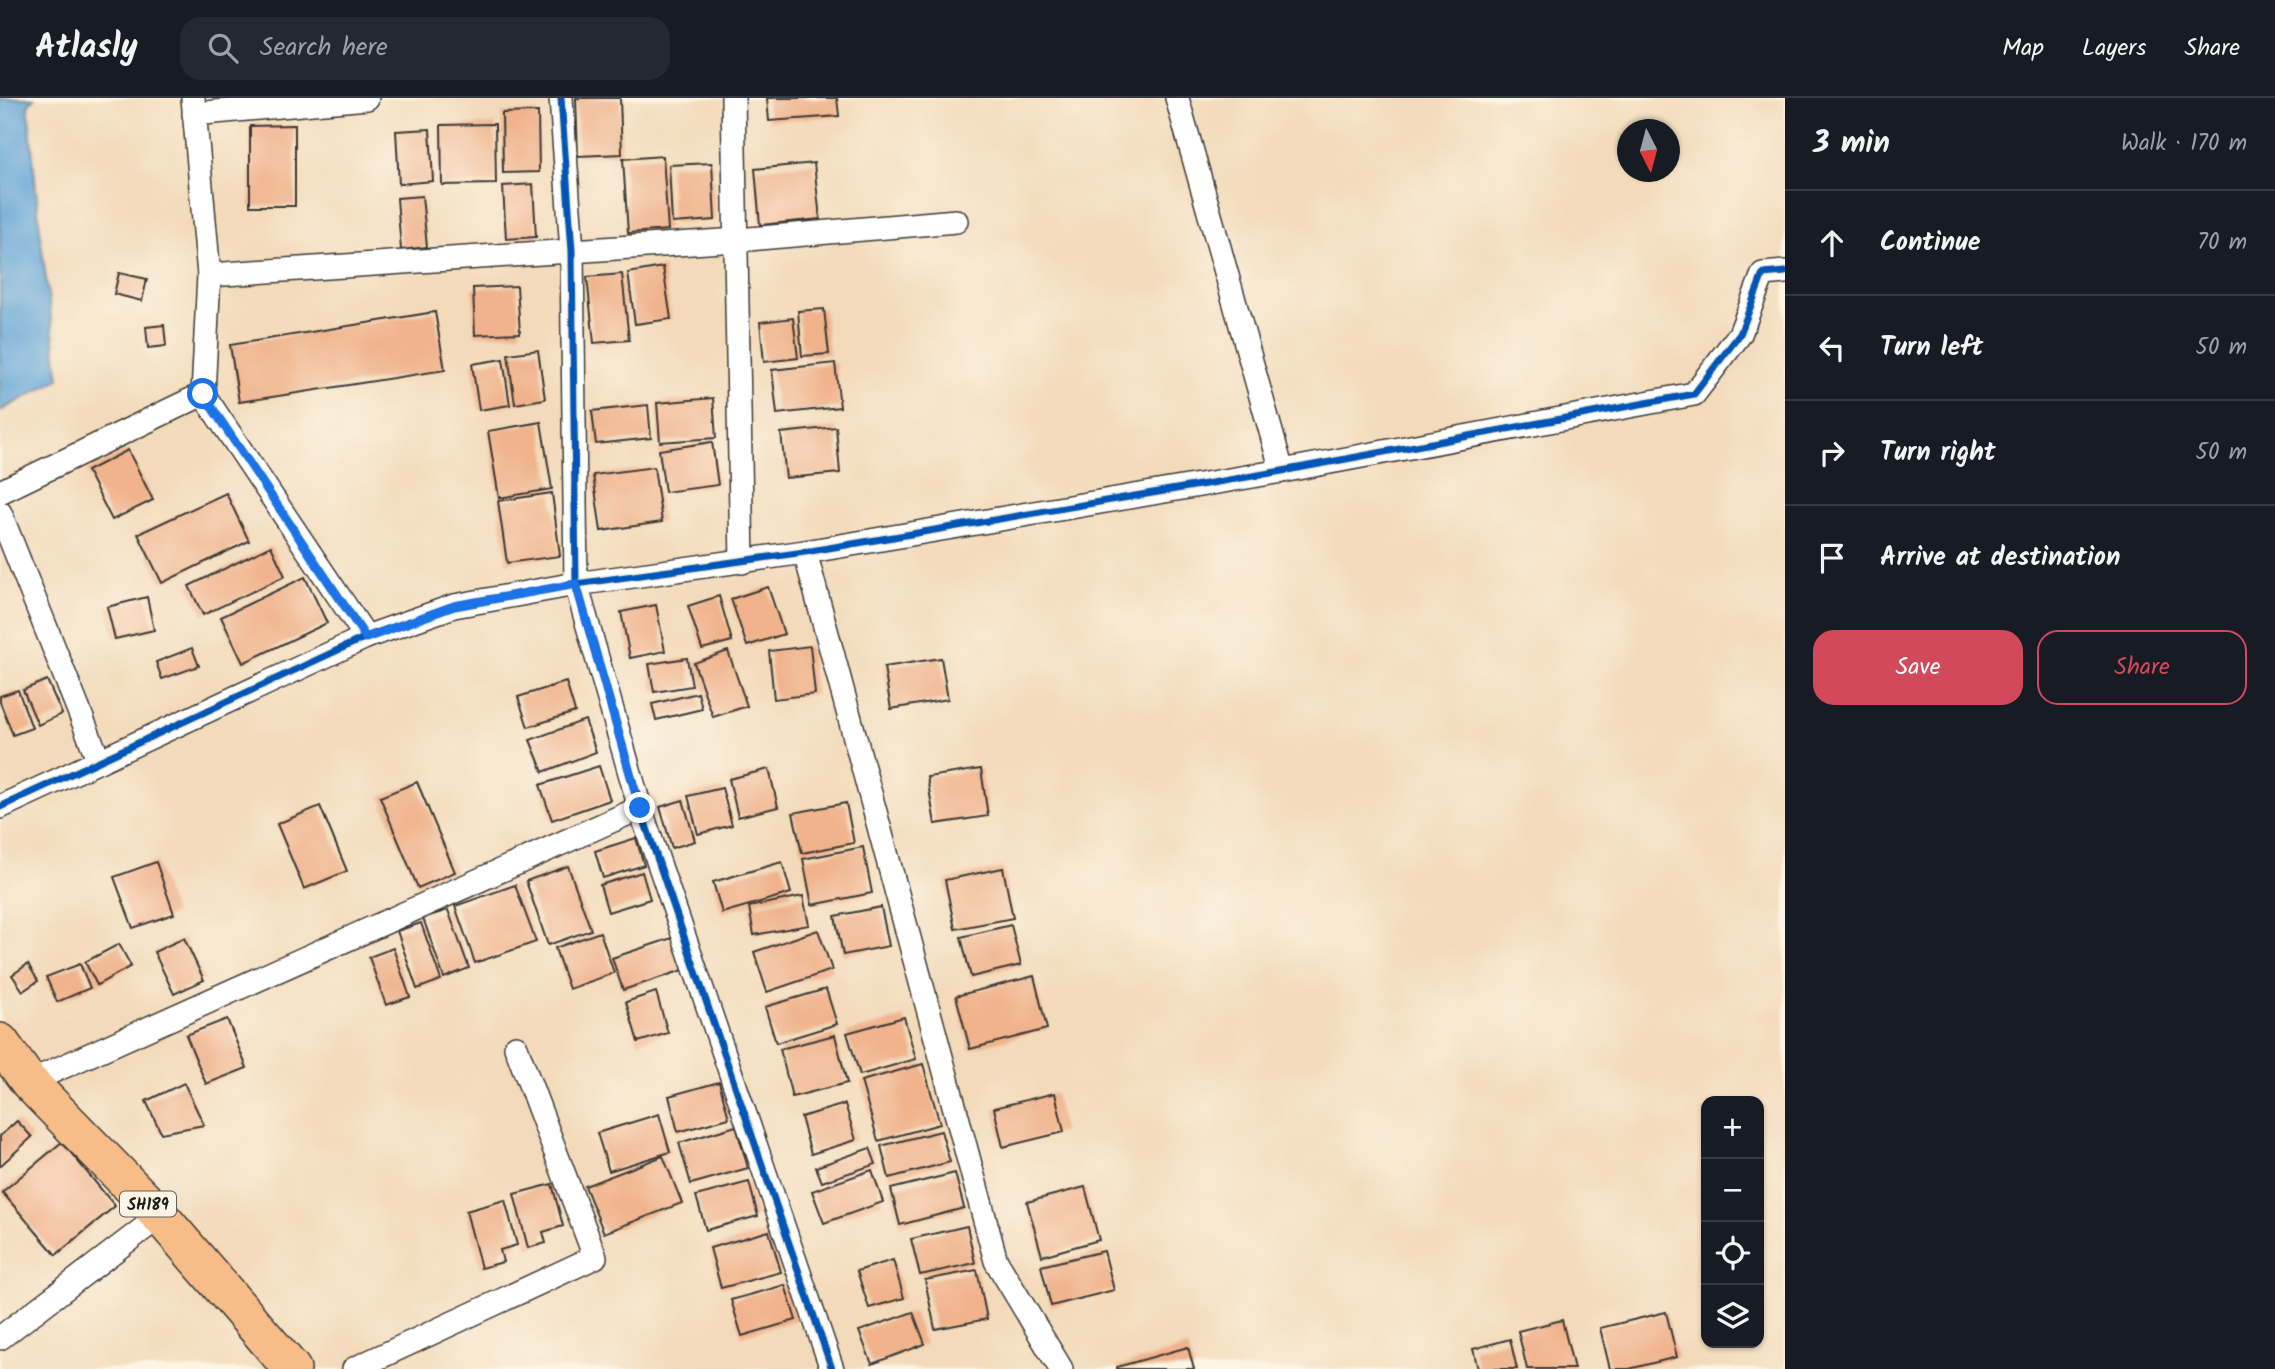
<!DOCTYPE html>
<html lang="en">
<head>
<meta charset="utf-8">
<style>
	body { margin:0; font-family:Kalam,sans-serif; background:#242831; color:#f1f3f6 }
	.controls { position:absolute; right:21px; bottom:21px; display:grid; overflow:hidden; border-radius:14px; box-shadow:0 2px 5px #0004 }
	.controls button { width:63px; height:63px; display:grid; place-items:center; padding:0; border:0; border-bottom:2px solid #363941; background:#171b24; color:#f1f3f6; font:35px sans-serif }
	.compass { position:absolute; left:1617px; top:21px; width:63px; height:63px; border-radius:50%; background:#171b24; box-shadow:0 2px 5px #0004; rotate:174deg }
	.stop { position:absolute; width:21px; height:21px; margin:-16px; border:5px solid #1a73e8; border-radius:50%; background:#fff }
	.stop.end { background:#1a73e8; border-color:#fff; box-shadow:0 2px 7px #0008 }
	.list { margin:0; padding:0; list-style:none }
	h2 { display:flex; justify-content:space-between; align-items:center; height:91px; margin:0; padding:0 28px; font-size:30px }
	h2 small { font-size:23px; font-weight:400; color:#9ea1a6 }
	.list li { display:grid; grid-template-columns:46px 1fr auto; gap:21px; align-items:center; box-sizing:border-box; height:105px; padding:0 28px; border-top:2px solid #363941 }
	.list b { display:block; font-size:26px; white-space:nowrap }
	.list em { font-size:23px; font-style:normal; color:#9ea1a6 }
	.actions { display:flex; gap:14px; padding:21px 28px }
	.actions a { flex:1; padding:16px 0; border:2px solid #d1495b; border-radius:21px; text-align:center; font-size:24px; color:#d1495b }
	.actions .main { background:#d1495b; color:#fff }
	.icon { flex:none; width:38px; height:38px; fill:none; stroke:currentColor; stroke-width:2; stroke-linecap:round; stroke-linejoin:round }
	.map { position:relative; flex:none; width:1785px; height:1271px; overflow:hidden }
	header { display:flex; align-items:center; gap:42px; box-sizing:border-box; height:98px; padding:0 35px; background:#171b24; border-bottom:2px solid #363941 }
	header strong { font-size:33px }
	nav { display:flex; gap:38px; margin-inline-start:auto; font-size:24px }
	.search { width:490px; height:63px; background:#242831; display:flex; align-items:center; gap:18px; box-sizing:border-box; padding:0 24px; border-radius:21px; color:#9ea1a6; font-size:26px }
	main { display:flex }
	aside { flex:1; background:#171b24 }
	.map>svg:first-child { display:block }
	.water { fill:#63a6d8; stroke:#40617a; stroke-width:2 }
	.building { fill:#f0b38c }
	.lines { fill:none; stroke-linecap:round; stroke-linejoin:round }
	.street-casing { stroke:#3c3834; stroke-width:26 }
	.primary-casing { stroke:#3c3834; stroke-width:40 }
	.street { stroke:#fff; stroke-width:23 }
	.primary { stroke:#f7bd88; stroke-width:37 }
	.cycleway-casing { stroke:#fcf5e5; stroke-width:11 }
	.cycleway { stroke:#0057b8; stroke-width:7 }
	.route { stroke:#1a73e8; stroke-width:9 }
	.labels { text-anchor:middle; stroke-width:5; stroke-linejoin:round; paint-order:stroke }
	.shield { fill:#fcf5e5; stroke:#5f5d58; stroke-width:2 }
	.shield-label { font-size:16px; font-weight:bold; fill:#1c1c1c }
</style>
</head>
<body>
<header>
<strong>Atlasly</strong>
<div class="search"><svg class="icon" aria-label="search" viewBox="0 0 24 24"><circle cx="10" cy="10" r="6"/><path d="M15 15l6 6"/></svg>Search here</div>
<nav><a>Map</a><a>Layers</a><a>Share</a></nav>
</header>
<main>
<div class="map">
<svg width="1785" height="1271" viewBox="0 0 1785 1271">
	<rect width="100%" height="100%" fill="#fcf5e5"/>
	<filter id="ink" filterUnits="userSpaceOnUse"><feTurbulence type="fractalNoise" baseFrequency=".0143" numOctaves="2"/><feDisplacementMap in="SourceGraphic" scale="14" xChannelSelector="R" yChannelSelector="G"/><feConvolveMatrix kernelMatrix="1 2 1 2 8 2 1 2 1" color-interpolation-filters="sRGB"/></filter>
	<filter id="wash" filterUnits="userSpaceOnUse"><feTurbulence type="fractalNoise" baseFrequency=".00686" numOctaves="4" result="noise"/><feDisplacementMap in="SourceGraphic" scale="28" xChannelSelector="R" yChannelSelector="G"/><feGaussianBlur stdDeviation="1.57" result="paint"/><feColorMatrix in="noise" values="0 0 0 0 0 0 0 0 0 0 0 0 0 0 0 0 0 1.4 0 .05"/><feComposite in="paint" operator="in"/></filter>
	<g filter="url(#wash)">
		<rect width="100%" height="100%" fill="#f3daba"/>
		<polygon class="water" points="0,0 34,0 28,8 41,143 59,281 0,313"/>
		<g id="blocks">
			<g class="building">
				<polygon points="576,0 620,0 622,56 578,58"/>
				<polygon points="767,0 837,0 839,18 769,23"/>
				<polygon points="538,14 539,74 503,75 502,15"/>
				<polygon points="495,26 496,86 442,87 441,27"/>
				<polygon points="295,27 295,108 250,108 250,28"/>
				<polygon points="430,31 433,83 399,86 396,33"/>
				<polygon points="663,58 668,132 628,135 623,61"/>
				<polygon points="712,65 715,122 672,125 669,67"/>
				<polygon points="814,65 820,121 760,127 755,71"/>
				<polygon points="533,86 536,139 506,141 503,88"/>
				<polygon points="422,98 427,149 401,152 397,100"/>
				<polygon points="663,169 671,221 635,226 628,175"/>
				<polygon points="119,175 147,181 142,203 114,196"/>
				<polygon points="622,176 629,242 594,245 587,179"/>
				<polygon points="517,188 520,235 475,237 473,190"/>
				<polygon points="824,211 829,256 802,258 798,213"/>
				<polygon points="435,214 445,272 239,304 230,247"/>
				<polygon points="793,220 798,260 764,264 760,224"/>
				<polygon points="164,227 166,248 148,250 146,229"/>
				<polygon points="538,252 545,301 515,306 508,256"/>
				<polygon points="503,261 510,307 479,312 472,266"/>
				<polygon points="835,265 840,309 777,316 772,272"/>
				<polygon points="713,300 716,340 660,344 657,305"/>
				<polygon points="648,307 651,340 596,346 592,313"/>
				<polygon points="541,324 552,391 499,400 488,333"/>
				<polygon points="836,329 840,375 786,380 781,335"/>
				<polygon points="712,344 718,387 665,394 659,352"/>
				<polygon points="128,352 153,402 112,422 87,373"/>
				<polygon points="654,369 662,424 601,433 593,377"/>
				<polygon points="226,395 249,443 162,485 138,436"/>
				<polygon points="552,395 560,458 507,465 498,403"/>
				<polygon points="271,448 285,478 203,517 189,488"/>
				<polygon points="305,479 327,525 243,565 221,519"/>
				<polygon points="768,489 784,536 747,548 731,501"/>
				<polygon points="719,498 732,543 702,551 688,508"/>
				<polygon points="147,499 154,532 115,541 107,509"/>
				<polygon points="656,507 665,553 630,560 621,514"/>
				<polygon points="810,548 815,596 774,601 769,553"/>
				<polygon points="192,550 199,568 162,581 156,564"/>
				<polygon points="728,553 747,608 713,619 694,565"/>
				<polygon points="687,560 692,588 654,594 649,566"/>
				<polygon points="941,560 948,601 891,611 884,569"/>
				<polygon points="47,582 62,616 38,627 23,592"/>
				<polygon points="566,584 575,614 528,629 518,599"/>
				<polygon points="18,592 32,630 13,637 0,604 0,598"/>
				<polygon points="698,595 702,611 656,622 652,606"/>
				<polygon points="585,622 596,654 543,674 530,642"/>
				<polygon points="599,668 610,702 552,722 540,687"/>
				<polygon points="769,671 778,709 738,719 729,681"/>
				<polygon points="981,671 988,718 935,726 927,679"/>
				<polygon points="417,684 455,774 418,790 380,699"/>
				<polygon points="722,690 732,727 698,736 688,698"/>
				<polygon points="683,702 695,743 672,750 660,709"/>
				<polygon points="846,705 854,745 802,755 793,715"/>
				<polygon points="320,708 347,773 304,791 277,726"/>
				<polygon points="636,740 644,767 603,780 595,753"/>
				<polygon points="863,749 872,795 812,807 803,761"/>
				<polygon points="156,764 174,816 133,830 114,779"/>
				<polygon points="782,764 791,795 722,815 713,784"/>
				<polygon points="568,768 591,832 548,847 526,783"/>
				<polygon points="1003,770 1013,820 955,831 945,782"/>
				<polygon points="642,774 650,801 608,814 600,787"/>
				<polygon points="515,787 536,844 475,865 455,808"/>
				<polygon points="803,798 809,827 754,837 749,809"/>
				<polygon points="881,809 889,848 843,857 835,818"/>
				<polygon points="448,812 469,870 444,880 423,820"/>
				<polygon points="421,825 441,882 417,891 397,833"/>
				<polygon points="1011,827 1021,867 971,879 961,839"/>
				<polygon points="818,832 832,872 767,894 754,854"/>
				<polygon points="600,834 614,875 569,891 555,850"/>
				<polygon points="184,840 204,882 174,896 154,854"/>
				<polygon points="672,840 683,872 623,892 612,860"/>
				<polygon points="119,846 131,868 97,887 85,864"/>
				<polygon points="393,850 410,899 386,907 369,859"/>
				<polygon points="28,866 38,883 23,893 12,877"/>
				<polygon points="80,866 90,890 57,904 46,879"/>
				<polygon points="1034,878 1047,931 970,951 956,898"/>
				<polygon points="826,891 837,926 776,945 765,909"/>
				<polygon points="656,894 668,935 638,944 626,904"/>
				<polygon points="904,919 916,961 860,977 847,935"/>
				<polygon points="227,921 247,970 206,986 186,937"/>
				<polygon points="835,937 847,985 792,999 780,951"/>
				<polygon points="923,966 940,1026 878,1043 861,983"/>
				<polygon points="719,984 729,1020 678,1034 669,998"/>
				<polygon points="184,985 204,1027 161,1035 146,1003"/>
				<polygon points="1055,995 1064,1034 1003,1049 994,1010"/>
				<polygon points="845,1006 856,1042 811,1056 801,1019"/>
				<polygon points="659,1016 670,1054 609,1073 597,1035"/>
				<polygon points="17,1023 32,1039 0,1068 0,1038"/>
				<polygon points="736,1028 748,1070 691,1086 679,1045"/>
				<polygon points="941,1033 950,1064 889,1080 881,1048"/>
				<polygon points="62,1044 115,1108 56,1157 2,1094"/>
				<polygon points="870,1050 876,1066 822,1084 816,1069"/>
				<polygon points="663,1058 682,1105 604,1135 585,1088"/>
				<polygon points="872,1072 883,1104 824,1125 812,1093"/>
				<polygon points="955,1075 964,1110 900,1127 891,1091"/>
				<polygon points="749,1084 758,1118 706,1132 696,1098"/>
				<polygon points="552,1086 563,1128 543,1134 546,1145 528,1150 514,1096"/>
				<polygon points="1085,1089 1099,1142 1042,1158 1027,1104"/>
				<polygon points="505,1102 517,1147 500,1152 503,1164 481,1170 466,1113"/>
				<polygon points="967,1128 975,1165 920,1177 911,1141"/>
				<polygon points="769,1133 781,1174 721,1190 710,1150"/>
				<polygon points="1104,1153 1114,1192 1051,1208 1041,1168"/>
				<polygon points="893,1162 904,1200 869,1210 857,1173"/>
				<polygon points="977,1172 987,1221 935,1231 925,1182"/>
				<polygon points="785,1187 796,1222 742,1238 731,1202"/>
				<polygon points="913,1214 925,1246 872,1266 859,1233"/>
				<polygon points="1666,1214 1677,1259 1629,1271 1610,1271 1600,1230"/>
				<polygon points="1562,1222 1574,1271 1527,1271 1518,1233"/>
				<polygon points="1510,1241 1517,1271 1478,1271 1473,1251"/>
				<polygon points="1188,1249 1194,1271 1117,1271 1117,1269"/>
			</g>
		</g>
	</g>
	<g filter="url(#ink)">
		<use href="#blocks" fill-opacity="0" stroke="#3c3834" stroke-width="2"/>
		<g class="lines">
			<g class="street-casing">
				<g id="street">
					<polyline points="193,0 209,177 203,296 366,539"/>
					<polyline points="561,0 572,153 576,486 640,710 832,1271"/>
					<polyline points="733,0 742,464"/>
					<polyline points="1177,0 1282,373"/>
					<polyline points="194,16 367,0"/>
					<polyline points="209,177 737,142 956,123"/>
					<polyline points="0,394 203,296"/>
					<polyline points="0,415 99,663"/>
					<polyline points="805,454 996,1163 1061,1271"/>
					<polyline points="0,709 366,539 454,508 576,486 805,454 1282,373 1694,296 1740,236 1763,176 1785,174"/>
					<polyline points="29,984 640,710"/>
					<polyline points="0,1240 160,1118"/>
					<polyline points="354,1271 595,1159 516,949"/>
				</g>
			</g>
			<g class="primary-casing">
				<polyline id="primary" points="0,944 29,984 160,1118 292,1271"/>
			</g>
			<use href="#street" class="street"/>
			<use href="#primary" class="primary"/>
			<g class="cycleway-casing">
				<g id="cycleway">
					<polyline points="561,0 572,153 576,486 640,710 832,1271"/>
					<polyline points="0,709 366,539 454,508 576,486 805,454 1282,373 1694,296 1740,236 1763,176 1785,174"/>
				</g>
			</g>
			<use href="#cycleway" class="cycleway"/>
		</g>
	</g>
	<g class="lines" filter="url(#ink)">
		<polyline class="route" points="203,296 366,540 454,508 576,486 640,710"/>
	</g>
	<g class="labels">
		<rect class="shield" x="120" y="1093.5" width="56" height="25" rx="5"/>
		<g class="shield-label">
			<text x="148" y="1112">SH189</text>
		</g>
	</g>
</svg>
<div class="controls">
<button>+</button>
<button>−</button>
<button><svg class="icon" aria-label="locate" viewBox="0 0 24 24"><circle cx="12" cy="12" r="6"/><path d="M12 2v4M12 18v4M2 12h4M18 12h4"/></svg></button>
<button><svg class="icon" aria-label="layers" viewBox="0 0 24 24"><path d="M12 4l9 5-9 5-9-5zM3 14l9 5 9-5"/></svg></button>
</div>
<svg class="compass" viewBox="-18 -18 36 36"><path d="M0-13l5 13h-10z" fill="#e53935"/><path d="M0 13l5-13h-10z" fill="#9ea1a6"/></svg>
<div class="stop" style="left:203px;top:296px"></div>
<div class="stop end" style="left:640px;top:710px"></div>
</div>
<aside>
<h2>3 min<small>Walk · 170 m</small></h2>
<ul class="list">
<li><svg class="icon" aria-label="ahead" viewBox="0 0 24 24"><path d="M12 20V5M6 11l6-6 6 6"/></svg><div><b>Continue</b></div><em>70 m</em></li>
<li><svg class="icon" aria-label="left" viewBox="0 0 24 24"><path d="M17 20v-9H6M10 6l-5 5 5 5"/></svg><div><b>Turn left</b></div><em>50 m</em></li>
<li><svg class="icon" aria-label="right" viewBox="0 0 24 24"><path d="M7 20v-9h11M14 6l5 5-5 5"/></svg><div><b>Turn right</b></div><em>50 m</em></li>
<li><svg class="icon" aria-label="arrive" viewBox="0 0 24 24"><path d="M6 21V4h12l-3 4 3 4H6"/></svg><div><b>Arrive at destination</b></div></li>
</ul>
<div class="actions"><a class="main">Save</a><a>Share</a></div>
</aside>
</main>
</body>
</html>
